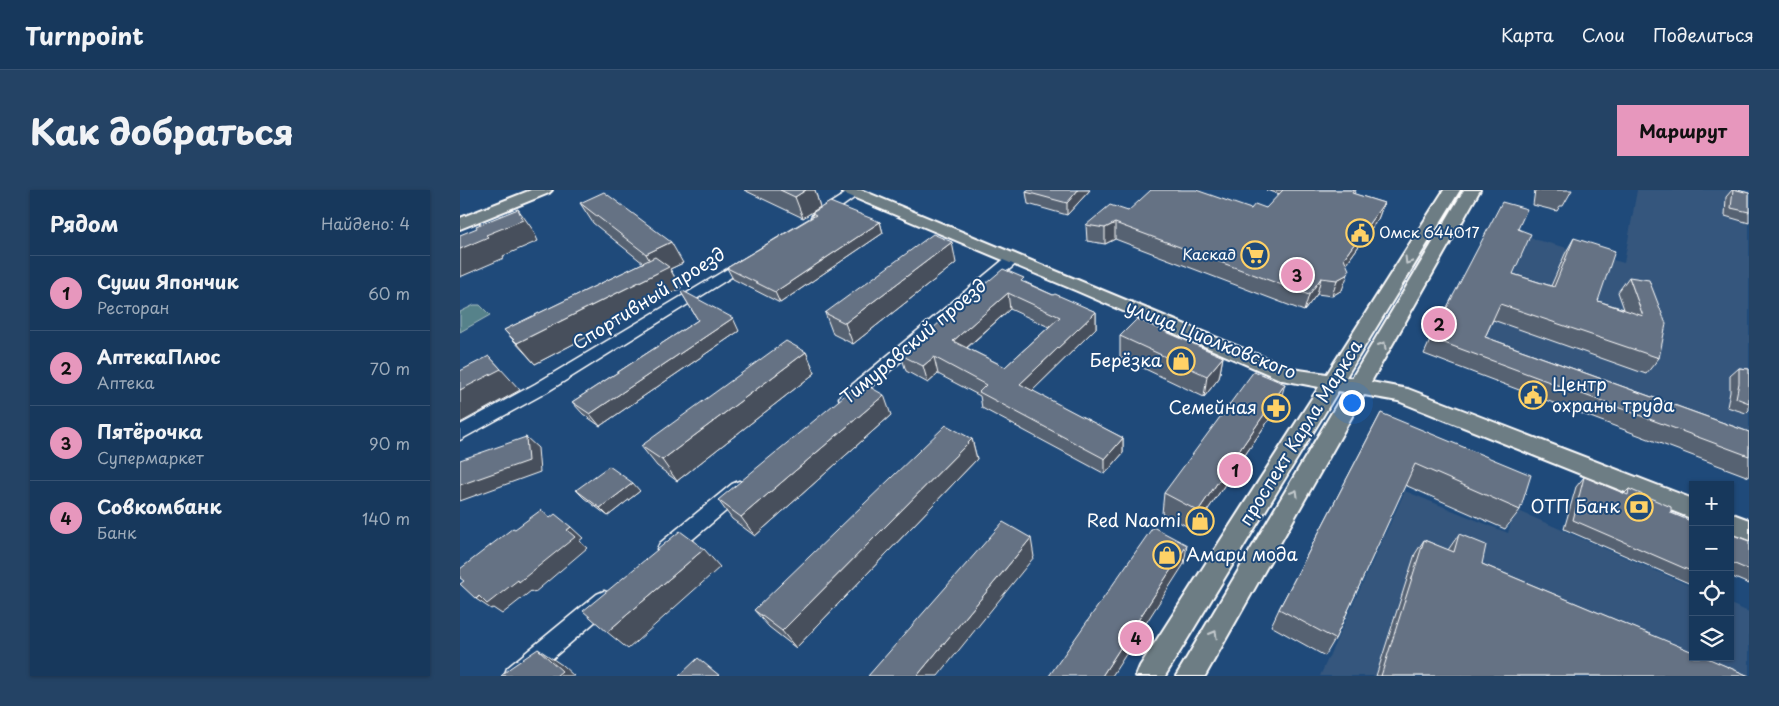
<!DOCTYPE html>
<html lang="ru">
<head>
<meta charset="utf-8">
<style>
	body { margin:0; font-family:"Playpen Sans",sans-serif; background:#244365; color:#f1f3f6 }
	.controls { position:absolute; right:15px; bottom:15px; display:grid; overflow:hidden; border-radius:0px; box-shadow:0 1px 4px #0004 }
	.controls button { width:45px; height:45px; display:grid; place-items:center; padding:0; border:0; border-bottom:1px solid #365272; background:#17385c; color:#f1f3f6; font:25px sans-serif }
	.you { position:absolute; left:891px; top:212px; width:18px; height:18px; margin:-12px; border:4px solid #fff; border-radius:50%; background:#1a73e8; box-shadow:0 0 0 8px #1a73e833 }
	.badge { display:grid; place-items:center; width:32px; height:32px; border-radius:50%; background:#e797bd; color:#111; font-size:16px; font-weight:700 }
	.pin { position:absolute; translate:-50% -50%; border:2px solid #fff; box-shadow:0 1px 5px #0006 }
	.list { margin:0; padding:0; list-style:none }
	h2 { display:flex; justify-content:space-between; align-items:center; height:65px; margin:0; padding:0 20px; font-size:21px }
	h2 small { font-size:16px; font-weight:400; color:#9eacbb }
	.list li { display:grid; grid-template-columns:32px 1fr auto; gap:15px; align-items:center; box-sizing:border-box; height:75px; padding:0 20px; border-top:1px solid #365272 }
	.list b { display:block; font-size:19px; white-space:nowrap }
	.list p { margin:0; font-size:16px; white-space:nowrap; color:#9eacbb }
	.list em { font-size:16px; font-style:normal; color:#9eacbb }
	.icon { flex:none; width:28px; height:28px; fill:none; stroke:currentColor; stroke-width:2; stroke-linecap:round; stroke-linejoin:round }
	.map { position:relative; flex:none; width:1289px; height:486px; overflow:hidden; border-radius:0px }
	header { display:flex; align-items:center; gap:30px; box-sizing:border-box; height:70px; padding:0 25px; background:#17385c; border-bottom:1px solid #365272 }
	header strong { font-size:24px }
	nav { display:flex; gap:28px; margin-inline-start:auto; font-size:18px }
	.intro { display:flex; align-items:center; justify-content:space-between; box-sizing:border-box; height:120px; padding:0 30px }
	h1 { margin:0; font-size:35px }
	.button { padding:12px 22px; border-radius:0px; background:#e797bd; color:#111; font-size:18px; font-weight:700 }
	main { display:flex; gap:30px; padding:0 30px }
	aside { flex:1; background:#17385c; border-radius:0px; box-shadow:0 1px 4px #0004 }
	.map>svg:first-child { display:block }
	.built { fill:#34567d }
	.green { fill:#56828a; stroke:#aac0c4 }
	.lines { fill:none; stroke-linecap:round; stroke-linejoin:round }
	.minor-casing { stroke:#fff; stroke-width:3 }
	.major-casing { stroke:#fff; stroke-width:4 }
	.minor { fill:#1f4a7a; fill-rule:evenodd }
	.major { fill:#6d7d84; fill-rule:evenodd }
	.wall { fill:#576272; stroke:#fff; fill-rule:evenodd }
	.shaded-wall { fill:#47505c; stroke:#fff }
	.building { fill:#657284; stroke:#fff; fill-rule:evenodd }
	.oneway { stroke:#c5cbce }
	.labels { text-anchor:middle; stroke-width:4; stroke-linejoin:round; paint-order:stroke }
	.far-poi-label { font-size:15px; fill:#fff; stroke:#1f4a7a; text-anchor:start }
	.street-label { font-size:18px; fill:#fff; stroke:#1f4a7a }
	.poi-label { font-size:18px; fill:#fff; stroke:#1f4a7a; text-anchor:end }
</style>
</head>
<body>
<header>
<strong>Turnpoint</strong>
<nav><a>Карта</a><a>Слои</a><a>Поделиться</a></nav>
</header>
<div class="intro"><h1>Как добраться</h1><a class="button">Маршрут</a></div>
<main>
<aside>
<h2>Рядом<small>Найдено: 4</small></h2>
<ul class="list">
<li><span class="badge">1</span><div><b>Суши Япончик</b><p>Ресторан</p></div><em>60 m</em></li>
<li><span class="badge">2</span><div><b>АптекаПлюс</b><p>Аптека</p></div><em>70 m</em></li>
<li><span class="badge">3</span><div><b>Пятёрочка</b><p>Супермаркет</p></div><em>90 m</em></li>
<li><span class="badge">4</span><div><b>Совкомбанк</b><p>Банк</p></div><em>140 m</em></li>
</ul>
</aside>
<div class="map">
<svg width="1289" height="486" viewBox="0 0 1289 486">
	<rect width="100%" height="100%" fill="#1f4a7a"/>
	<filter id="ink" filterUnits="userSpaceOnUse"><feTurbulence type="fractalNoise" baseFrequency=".02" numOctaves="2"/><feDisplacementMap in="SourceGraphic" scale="10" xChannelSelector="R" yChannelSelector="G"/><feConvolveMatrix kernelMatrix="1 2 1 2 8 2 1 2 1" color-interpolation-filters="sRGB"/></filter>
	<g filter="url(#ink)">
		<g class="built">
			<polygon points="1177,0 1278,0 1289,4 1289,263 1018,163 1066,47 1164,73"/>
			<polygon points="945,301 1048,343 1054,319 1233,397 1233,467 1270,467 1270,414 1289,422 1289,486 860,486"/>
		</g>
		<polygon class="green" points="14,115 20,115 30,125 0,142 0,122"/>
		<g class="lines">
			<g class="minor-casing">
				<g id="minor">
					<polygon points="391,0 399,0 401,3 363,30 353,30 351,27 353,24"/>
					<polygon points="553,65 558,66 560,69 558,72 393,212 387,214 381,212 379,208 381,204 548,66"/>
					<polygon points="289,66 294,67 296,70 294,73 87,202 0,250 0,235 75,194"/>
					<polygon points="279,291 286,294 288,299 286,304 214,365 207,368 200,365 197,359 200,353 272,294"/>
					<polygon points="144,401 151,404 154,411 151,418 72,486 44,486 47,478 137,404"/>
				</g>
			</g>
			<g class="major-casing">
				<g id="major">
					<polygon points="71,0 92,0 89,3 0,39 0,28"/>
					<polygon points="380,0 401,0 832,179 867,184 984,0 1000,0 886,187 892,188 1004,0 1020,0 911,192 948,199 1233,309 1233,329 938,211 904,205 745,486 716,486 884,202 878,201 705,486 676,486 680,476 859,197 822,190 617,101 383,3"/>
					<polygon points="1270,323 1289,330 1289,350 1270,343"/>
				</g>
			</g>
			<use href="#minor" class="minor"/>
			<use href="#major" class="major"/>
		</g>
		<g class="wall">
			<polygon points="284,0 355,0 360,17 343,28"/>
			<polygon points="630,0 607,25 568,14 566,2"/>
			<polygon points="806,0 896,0 894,4 924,13 918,29 886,74 882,100 872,106 857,104 844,121 655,49 645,54 627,51 626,35 668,21 806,18 820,4"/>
			<polygon points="1075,0 1112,0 1103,16 1100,16 1097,21 1073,15"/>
			<polygon points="1272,0 1277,0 1289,3 1289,33 1265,26 1266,7"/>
			<polygon points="120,13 223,73 210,79 221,98 75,174 44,140 183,73 133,33"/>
			<polygon points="352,23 420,32 423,43 320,113 273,89 267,78 353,26"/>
			<polygon points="1058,39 1053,84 1091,96 1105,64 1114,48 1138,111 1164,119 1158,102 1169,87 1199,168 1186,184 1033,130 1025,147 1289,242 1289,287 964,164 971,148"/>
			<polygon points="496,73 393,154 373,144 365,123"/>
			<path d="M565,92L593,105L636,122V138L572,201L663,248V263L645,284L522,218L520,206L478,184L468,193L446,181L441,165ZM550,119L589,137L545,177L507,158Z"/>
			<polygon points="221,102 279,141 140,236 123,224 112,212 238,130"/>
			<polygon points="660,146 763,167 759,188 744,207 660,167"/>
			<polygon points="346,162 355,183 217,291 197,276 181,256"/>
			<polygon points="1279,178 1289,179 1289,220 1286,223 1267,217 1270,202 1270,186"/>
			<polygon points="819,215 734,340 702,323 704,303"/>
			<polygon points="921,223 1060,320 1045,339 945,295 875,449 865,466 811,436 819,419"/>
			<polygon points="431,225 295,346 272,329 258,310"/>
			<polygon points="512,249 517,269 336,458 309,437 294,420"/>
			<polygon points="1124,287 1164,304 1169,299 1211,323 1233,332 1233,395 1104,339 1116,297"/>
			<polygon points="116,300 180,301 148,326 124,308"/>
			<polygon points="999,344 1022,374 1289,486 916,486 955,364 964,350 988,360"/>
			<polygon points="1270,344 1289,351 1289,394 1270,386"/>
		</g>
		<g class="shaded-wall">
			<polygon points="346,0 355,0 360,17 343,28 335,7"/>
			<polygon points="618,0 630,0 607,25 607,13"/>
			<polygon points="924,13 918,29 879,84 884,68"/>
			<polygon points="58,19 73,40 78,51 43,66 44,68 0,87 0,59 26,45"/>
			<polygon points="420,32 423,43 320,113 315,102"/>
			<polygon points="655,33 655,49 645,54 645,38"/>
			<polygon points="211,52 223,73 210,79 221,98 75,174 57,153 197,83 186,64"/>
			<polygon points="492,52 496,73 393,154 385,133"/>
			<polygon points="888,84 882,100 872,106 877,90"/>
			<polygon points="861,88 857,104 844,121 849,105"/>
			<polygon points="548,103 550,119 496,167 493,151"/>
			<polygon points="636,122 636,138 562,211 560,194"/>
			<polygon points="273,128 279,141 140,236 130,224"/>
			<polygon points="346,162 355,183 217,291 202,270"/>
			<polygon points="29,166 60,200 0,233 0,200"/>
			<polygon points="474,167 478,184 468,193 463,176"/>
			<polygon points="763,167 759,188 744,207 747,186"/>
			<polygon points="825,194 819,215 734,340 738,321"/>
			<polygon points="424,205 431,225 295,346 281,327"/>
			<polygon points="66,247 78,258 80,282 0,311 0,295"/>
			<polygon points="663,248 663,263 645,284 645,269"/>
			<polygon points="512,249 517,269 336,458 322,441"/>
			<polygon points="173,293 180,301 148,326 140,318"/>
			<polygon points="111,337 123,348 119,351 127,358 74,403 71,401 42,424 33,418 31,419 16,409"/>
			<polygon points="571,348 574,367 478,486 457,486"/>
			<polygon points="727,355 724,374 652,486 642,486"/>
			<polygon points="244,359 260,377 168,459 147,442"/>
			<polygon points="78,459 102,475 114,486 96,486"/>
		</g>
		<g class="building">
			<polygon points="320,0 346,0 335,7"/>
			<polygon points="569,0 618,0 607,13 566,2"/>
			<polygon points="691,0 736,0 791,19 795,14 806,18 823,0 894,0 892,3 924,13 884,68 889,80 888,84 877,90 861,88 849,105 655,33 645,38 626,35 650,15 668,21"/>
			<polygon points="1273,0 1277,0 1289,3 1289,22 1271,18"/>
			<polygon points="144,2 211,52 186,64 120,13"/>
			<polygon points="370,12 420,32 315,102 267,78 356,25 352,23"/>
			<polygon points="1042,12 1067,19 1058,39 1071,44 1053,84 1094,97 1114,48 1155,61 1138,111 1183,126 1169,87 1189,90 1206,134 1199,168 1040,114 1025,147 1289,242 1289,266 971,148"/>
			<polygon points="58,19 63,30 26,45 28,47 0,59 0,45 17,38 16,36"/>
			<polygon points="473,44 492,52 385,133 365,123"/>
			<polygon points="195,67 209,77 57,153 44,140"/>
			<path d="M543,79L564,88L561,91L593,105L595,104L636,122L560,194L663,248L645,269L519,202L526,195L474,167L463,176L441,165ZM548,103L600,127L545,177L493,151Z"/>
			<polygon points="223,101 273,128 130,224 112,212 238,130 221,102"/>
			<polygon points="677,129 763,167 747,186 660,146"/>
			<polygon points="326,151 346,162 202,270 181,256"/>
			<polygon points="29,166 41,179 0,200 0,181"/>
			<polygon points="1279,178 1289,179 1289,213 1276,208 1279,193"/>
			<polygon points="794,181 825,194 738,321 704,303"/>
			<polygon points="401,192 424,205 281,327 258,310"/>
			<polygon points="921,223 1071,285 1060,320 955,274 875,449 819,419"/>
			<polygon points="486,235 512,249 322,441 294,420"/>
			<polygon points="66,247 68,271 0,295 0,270"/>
			<polygon points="149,276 173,293 140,318 116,300"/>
			<polygon points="1124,287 1168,305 1169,299 1211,317 1211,323 1233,332 1233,382 1113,330"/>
			<polygon points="81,320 90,328 95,324 111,337 107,340 115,347 59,392 58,390 27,414 19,406 16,409 0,394 4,391 0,388 0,379 53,338 55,339"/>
			<polygon points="543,332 571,348 457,486 408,486"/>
			<polygon points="693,337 727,355 642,486 589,486"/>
			<polygon points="220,341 244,359 147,442 123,421"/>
			<polygon points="999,344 1026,355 1022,374 1233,462 1233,467 1245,467 1289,486 921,486 964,350 994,362"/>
			<polygon points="1270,344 1289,351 1289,380 1270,372"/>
			<polygon points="78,459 102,481 96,486 41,486 50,478"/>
			<polygon points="238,468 260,486 219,486"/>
		</g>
		<defs><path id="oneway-chevron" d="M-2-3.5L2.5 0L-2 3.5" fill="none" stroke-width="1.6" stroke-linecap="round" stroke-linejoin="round" transform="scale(1.25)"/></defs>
		<g class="oneway">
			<use href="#oneway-chevron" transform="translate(948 71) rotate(122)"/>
			<use href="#oneway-chevron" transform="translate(923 155) rotate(-60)"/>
			<use href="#oneway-chevron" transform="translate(835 303) rotate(-60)"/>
			<use href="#oneway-chevron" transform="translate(754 444) rotate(-60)"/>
		</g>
	</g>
	<defs>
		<g id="civic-ring" transform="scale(1.4375)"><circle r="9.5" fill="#1f4a7a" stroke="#ffd166" stroke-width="1.5"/><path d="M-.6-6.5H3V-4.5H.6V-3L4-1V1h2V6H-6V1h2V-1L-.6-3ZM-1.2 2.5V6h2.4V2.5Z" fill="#ffd166"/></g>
		<g id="supermarket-ring" transform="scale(1.4375)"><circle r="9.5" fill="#1f4a7a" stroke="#ffd166" stroke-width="1.5"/><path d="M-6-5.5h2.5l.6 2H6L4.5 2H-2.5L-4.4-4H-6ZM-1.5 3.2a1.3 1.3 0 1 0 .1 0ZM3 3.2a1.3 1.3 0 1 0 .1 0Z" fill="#ffd166"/></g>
		<g id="shop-ring" transform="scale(1.4375)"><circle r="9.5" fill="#1f4a7a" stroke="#ffd166" stroke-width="1.5"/><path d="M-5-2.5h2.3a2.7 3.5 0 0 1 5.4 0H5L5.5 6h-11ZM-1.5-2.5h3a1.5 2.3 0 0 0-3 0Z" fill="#ffd166"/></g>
		<g id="pharmacy-ring" transform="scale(1.4375)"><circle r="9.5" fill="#1f4a7a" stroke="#ffd166" stroke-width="1.5"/><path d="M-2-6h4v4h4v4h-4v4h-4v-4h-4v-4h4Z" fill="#ffd166"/></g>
		<g id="bank-ring" transform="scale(1.4375)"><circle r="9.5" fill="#1f4a7a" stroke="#ffd166" stroke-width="1.5"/><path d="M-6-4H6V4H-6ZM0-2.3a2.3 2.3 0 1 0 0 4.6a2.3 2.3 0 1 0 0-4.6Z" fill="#ffd166"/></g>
	</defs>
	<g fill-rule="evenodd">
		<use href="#civic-ring" x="900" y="43"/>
		<use href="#supermarket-ring" x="795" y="65"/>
		<use href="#shop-ring" x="721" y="171"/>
		<use href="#civic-ring" x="1073" y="205"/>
		<use href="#pharmacy-ring" x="816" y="218"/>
		<use href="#bank-ring" x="1179" y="317"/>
		<use href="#shop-ring" x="740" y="331"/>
		<use href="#shop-ring" x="707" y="365"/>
	</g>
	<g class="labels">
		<g class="far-poi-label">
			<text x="919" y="48">Омск 644017</text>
			<text x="776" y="70" text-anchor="end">Каскад</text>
		</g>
		<g class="street-label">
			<text transform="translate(189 109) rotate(-32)" y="6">Спортивный проезд</text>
			<text transform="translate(751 150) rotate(22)" y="6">улица Циолковского</text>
			<text transform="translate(454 152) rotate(-40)" y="6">Тимуровский проезд</text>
			<text transform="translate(841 243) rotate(-58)" y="6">проспект Карла Маркса</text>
		</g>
		<g class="poi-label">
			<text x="702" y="177">Берёзка</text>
			<text x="1092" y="201" text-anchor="start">Центр<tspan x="1092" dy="21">охраны труда</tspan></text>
			<text x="797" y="224">Семейная</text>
			<text x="1160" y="323">ОТП Банк</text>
			<text x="721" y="337">Red Naomi</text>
			<text x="726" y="371" text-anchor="start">Амари мода</text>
		</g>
	</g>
</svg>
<div class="controls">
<button>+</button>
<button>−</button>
<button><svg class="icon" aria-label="locate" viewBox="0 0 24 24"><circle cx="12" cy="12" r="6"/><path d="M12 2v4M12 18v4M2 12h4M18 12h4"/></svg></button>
<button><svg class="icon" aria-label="layers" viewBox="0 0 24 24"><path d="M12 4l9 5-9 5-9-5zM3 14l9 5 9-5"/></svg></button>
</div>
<div class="you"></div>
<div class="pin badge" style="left:775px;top:280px">1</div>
<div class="pin badge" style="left:979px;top:134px">2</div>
<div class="pin badge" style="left:837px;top:85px">3</div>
<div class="pin badge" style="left:676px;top:448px">4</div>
</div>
</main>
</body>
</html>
